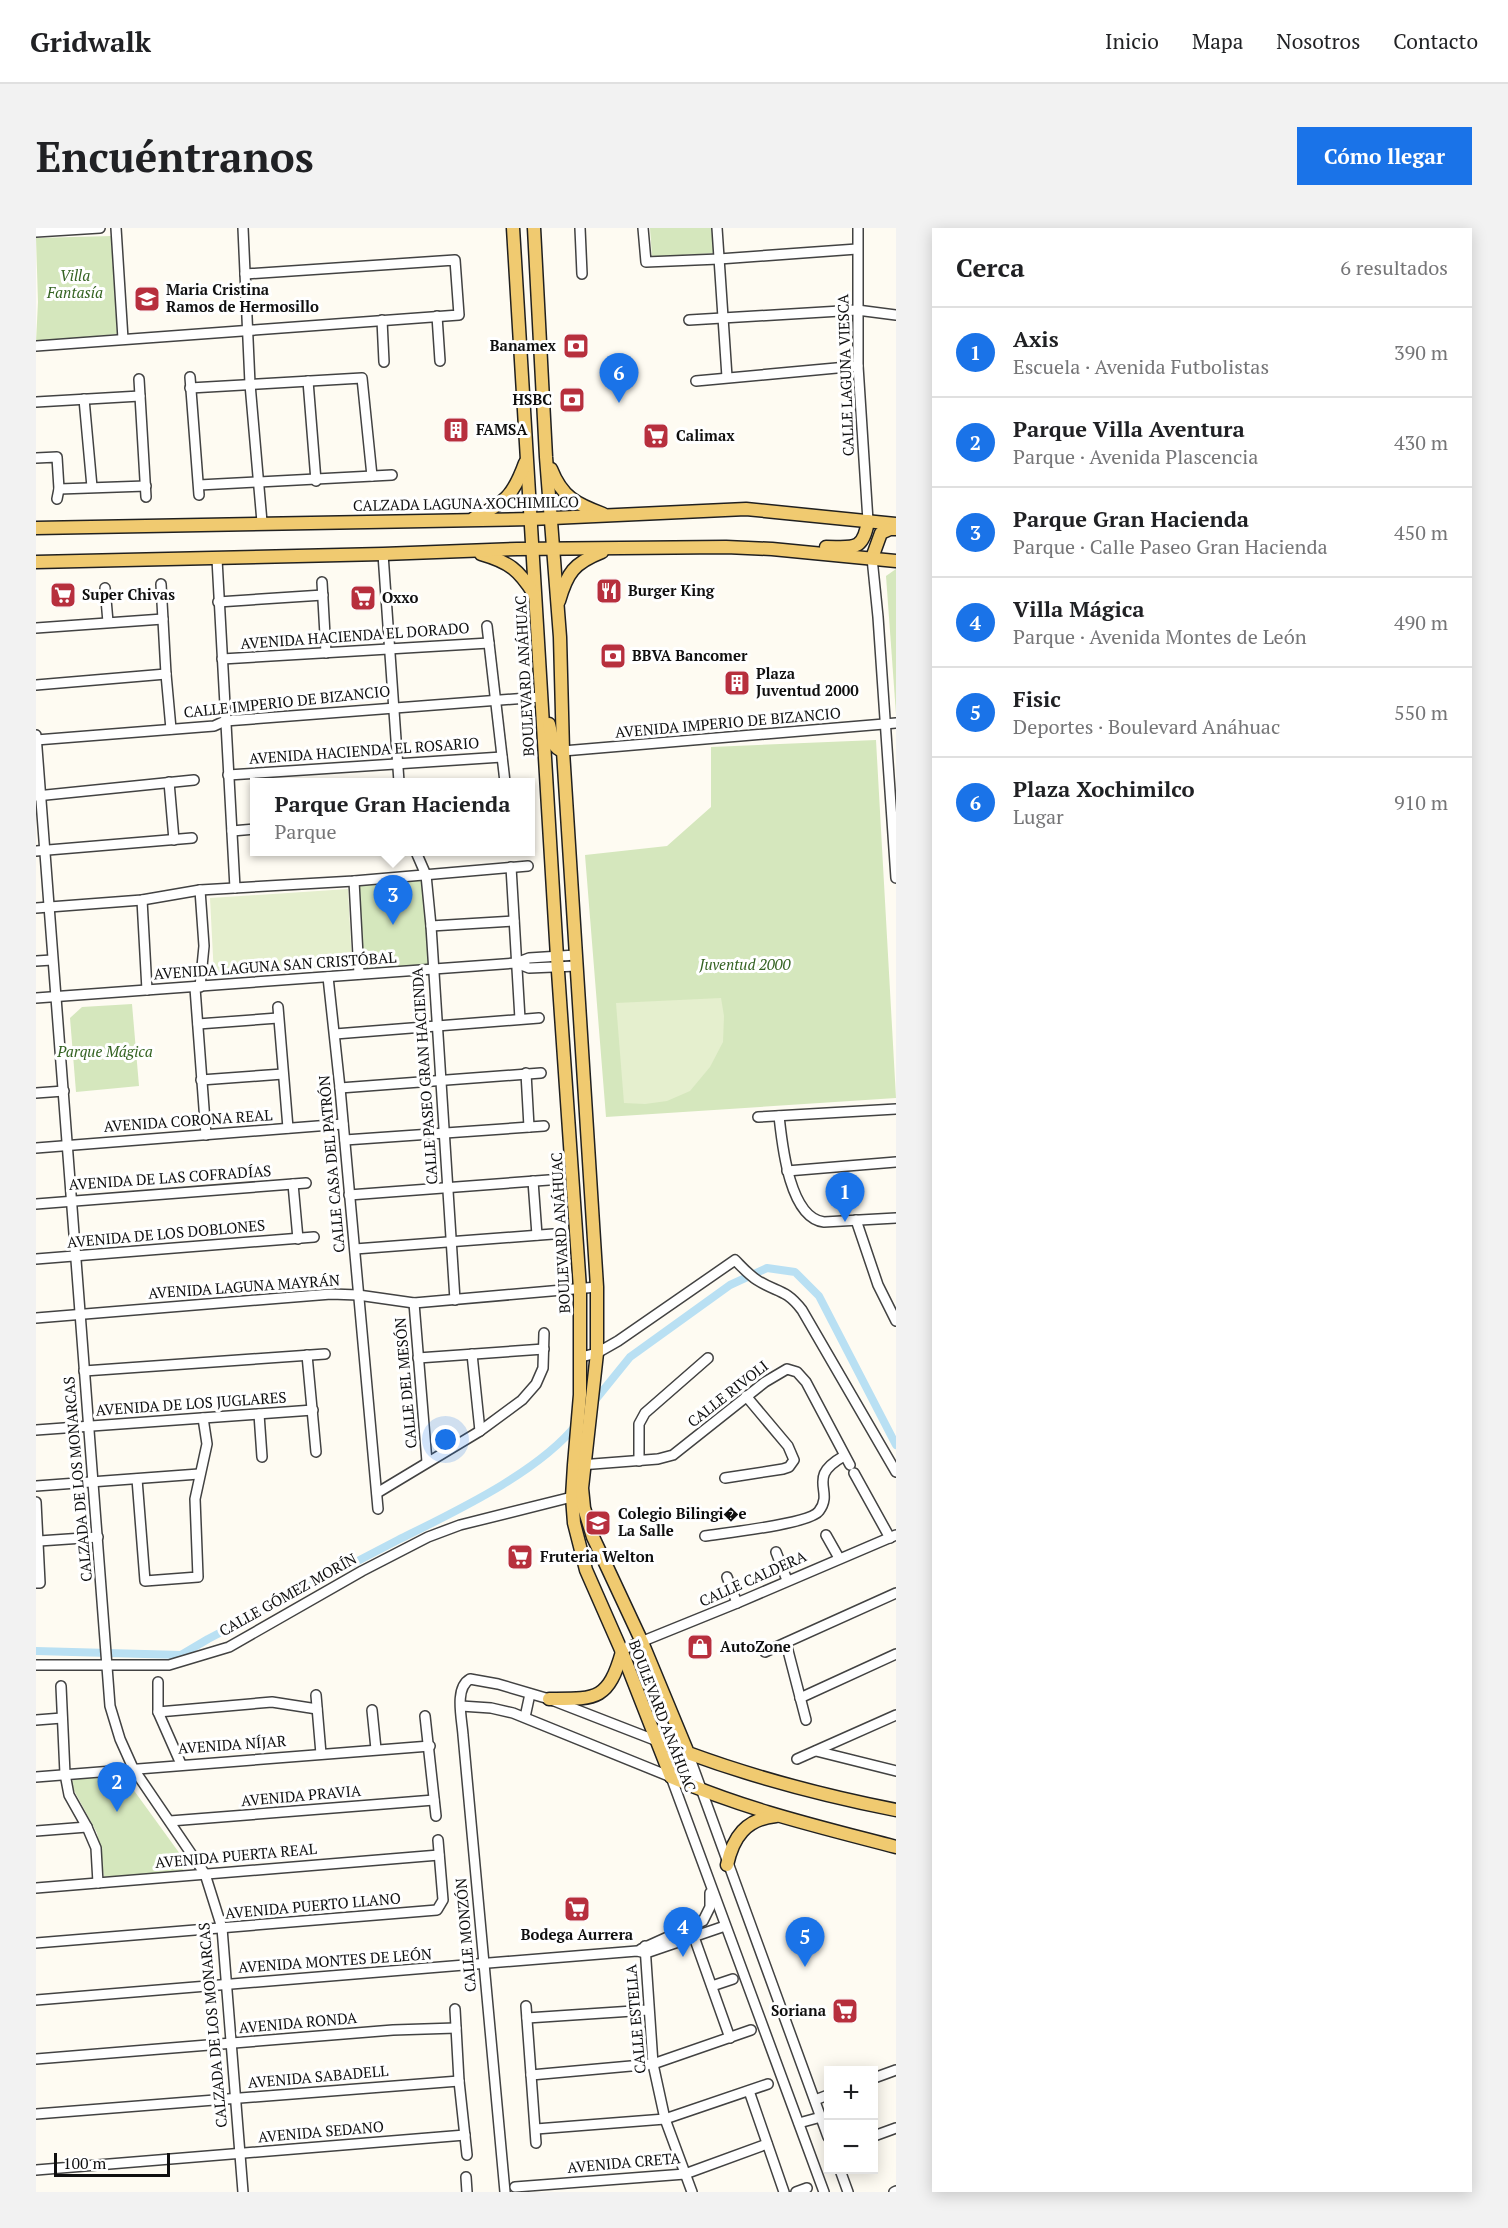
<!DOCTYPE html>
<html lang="es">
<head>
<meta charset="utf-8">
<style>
	body { margin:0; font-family:"PT Serif",serif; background:#f2f2f2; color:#202124 }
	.controls { position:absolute; right:18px; bottom:18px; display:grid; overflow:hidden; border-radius:0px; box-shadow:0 3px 15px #0003 }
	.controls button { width:54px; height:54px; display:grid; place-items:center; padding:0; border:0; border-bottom:2px solid #e0e0e0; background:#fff; color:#202124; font:30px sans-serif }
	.scale { position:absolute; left:18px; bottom:15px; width:116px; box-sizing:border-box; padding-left:6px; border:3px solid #0f0f0f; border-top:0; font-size:16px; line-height:21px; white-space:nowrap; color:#0f0f0f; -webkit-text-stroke:4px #fff; paint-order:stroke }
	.you { position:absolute; left:410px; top:1212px; width:21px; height:21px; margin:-15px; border:4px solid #fff; border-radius:50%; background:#1a73e8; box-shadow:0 0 0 9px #1a73e833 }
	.badge { display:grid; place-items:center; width:39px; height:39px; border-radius:50%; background:#1a73e8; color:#fff; font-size:20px; font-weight:700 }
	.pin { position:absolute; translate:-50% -50px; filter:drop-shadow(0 2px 3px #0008) }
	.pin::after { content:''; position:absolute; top:32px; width:21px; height:18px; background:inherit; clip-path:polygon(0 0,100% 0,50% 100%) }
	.popup { position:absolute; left:214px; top:550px; width:285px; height:78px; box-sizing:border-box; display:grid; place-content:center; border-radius:0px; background:#fff; filter:drop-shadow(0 2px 4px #0005); font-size:20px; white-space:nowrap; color:#757577 }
	.popup b { font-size:22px; color:#202124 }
	.popup::after { content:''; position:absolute; left:50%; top:100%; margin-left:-12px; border:12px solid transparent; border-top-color:#fff }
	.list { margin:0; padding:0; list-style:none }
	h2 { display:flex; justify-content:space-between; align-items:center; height:78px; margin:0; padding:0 24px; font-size:26px }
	h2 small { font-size:20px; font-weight:400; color:#757577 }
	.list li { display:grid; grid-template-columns:39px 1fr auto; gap:18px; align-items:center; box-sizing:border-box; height:90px; padding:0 24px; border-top:2px solid #e0e0e0 }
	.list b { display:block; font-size:22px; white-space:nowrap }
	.list p { margin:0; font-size:20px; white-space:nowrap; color:#757577 }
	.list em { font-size:20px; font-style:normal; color:#757577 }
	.map { position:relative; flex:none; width:860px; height:1964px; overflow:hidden; border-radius:0px }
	header { display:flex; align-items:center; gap:36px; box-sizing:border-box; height:84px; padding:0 30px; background:#fff; border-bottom:2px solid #e0e0e0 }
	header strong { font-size:28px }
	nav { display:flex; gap:33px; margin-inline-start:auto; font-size:21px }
	.intro { display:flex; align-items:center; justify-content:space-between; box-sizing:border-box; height:144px; padding:0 36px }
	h1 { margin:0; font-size:42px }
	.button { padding:15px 27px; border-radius:0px; background:#1a73e8; color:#fff; font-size:21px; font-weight:700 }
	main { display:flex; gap:36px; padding:0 36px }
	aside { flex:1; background:#fff; border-radius:0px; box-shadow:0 3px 15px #0003 }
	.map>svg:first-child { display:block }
	.green { fill:#d5e7bd }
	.pitch { fill:#e5efce }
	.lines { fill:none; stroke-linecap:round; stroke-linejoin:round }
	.canal { stroke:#b9e0f3; stroke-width:8 }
	.minor-casing { stroke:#424242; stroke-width:12 }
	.major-casing { stroke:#202020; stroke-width:15 }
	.minor { stroke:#fff; stroke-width:9 }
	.major { stroke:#f0ca70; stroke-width:12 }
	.labels { text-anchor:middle; stroke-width:6; stroke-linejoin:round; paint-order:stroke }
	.park-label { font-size:15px; font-style:italic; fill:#346322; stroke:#fff }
	.poi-label { font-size:15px; font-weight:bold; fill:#0f0f0f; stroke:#fff; text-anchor:start }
	.street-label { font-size:15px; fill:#0f0f0f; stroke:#fff }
</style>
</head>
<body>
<header>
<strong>Gridwalk</strong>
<nav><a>Inicio</a><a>Mapa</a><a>Nosotros</a><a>Contacto</a></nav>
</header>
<div class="intro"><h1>Encuéntranos</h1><a class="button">Cómo llegar</a></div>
<main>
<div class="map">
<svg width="860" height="1964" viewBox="0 0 860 1964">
	<rect width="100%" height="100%" fill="#fefbf2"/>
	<g class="green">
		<polygon points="614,0 675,0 678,25 616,29"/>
		<polygon points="75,8 81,106 0,114 2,74 0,10"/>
		<polygon points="860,341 860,486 850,348"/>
		<polygon points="840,512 860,870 570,889 549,627 631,618 675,579 675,519"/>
		<polygon points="387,650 394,738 327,742 320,656"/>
		<polygon points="96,776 103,858 40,864 34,790 46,779"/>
		<polygon points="86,1546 152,1637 145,1643 68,1649 61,1605 34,1555 40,1550"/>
	</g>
	<g class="pitch">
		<polygon points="312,661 316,737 178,748 174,670"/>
		<polygon points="685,770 688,788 687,814 674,839 654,863 631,873 609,876 588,875 580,775"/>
	</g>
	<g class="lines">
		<g class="canal">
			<polyline points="556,1176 594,1129 694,1057 731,1040 759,1044 783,1068 860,1217"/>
			<path d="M0,1423L145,1427L172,1411C235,1378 299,1345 362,1312C418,1284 502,1245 541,1196"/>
		</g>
		<g class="minor-casing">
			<g id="minor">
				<polyline points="80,0 87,111"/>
				<polyline points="207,0 214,156 226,294"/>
				<polyline points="544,0 546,46"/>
				<polyline points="607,0 610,34 683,31 821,21"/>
				<polyline points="681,0 691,149"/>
				<polyline points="822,0 822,138 832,293"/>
				<polyline points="0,4 64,0"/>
				<polyline points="401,88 404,133"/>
				<polyline points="346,92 348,134"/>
				<polyline points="653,92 821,82 860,87"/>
				<polyline points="0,118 423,87 419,32 209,46"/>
				<polyline points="154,149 163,267"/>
				<polyline points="103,151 110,269"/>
				<polyline points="272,153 280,253"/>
				<polyline points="660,153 822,138"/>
				<polyline points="154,160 326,150 336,248"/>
				<polyline points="48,171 56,259"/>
				<polyline points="0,174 104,168"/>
				<polyline points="0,230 21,229 23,261 21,271"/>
				<polyline points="163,257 356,247"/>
				<polyline points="23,261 110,258"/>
				<polyline points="347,326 363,554"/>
				<polyline points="836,330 842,389 860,650"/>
				<polyline points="181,331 199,660"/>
				<polyline points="286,354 290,425"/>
				<polyline points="125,356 130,446 135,501"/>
				<polyline points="69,360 72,394"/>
				<polyline points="182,374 287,367"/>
				<polyline points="451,398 469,554"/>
				<polyline points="0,400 127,391"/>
				<polyline points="186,431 453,415"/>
				<polyline points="0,457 130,446"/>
				<polyline points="0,507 74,1478 84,1511 97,1540 169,1646 186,1700 207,1964"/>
				<polyline points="0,512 178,498 189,493 505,469"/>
				<polyline points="527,523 860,495"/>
				<polyline points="192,547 466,529"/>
				<polyline points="133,554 138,612"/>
				<polyline points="0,568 158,552"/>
				<polyline points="196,603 219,601"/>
				<polyline points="0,623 156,610"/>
				<polyline points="380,624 390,647 395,698 419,1072"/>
				<polyline points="475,639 484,791"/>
				<polyline points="318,653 323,746"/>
				<polyline points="164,662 168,718 164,759"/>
				<polyline points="106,672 111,762"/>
				<polyline points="0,680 106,672 164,662 318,653 492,638"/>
				<polyline points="395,698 478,693"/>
				<polyline points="0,733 16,732"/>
				<polyline points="480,735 493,740 541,738"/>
				<polyline points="292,749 304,860 342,1281"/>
				<polyline points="159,760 170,907"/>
				<polyline points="0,770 480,735 493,730 540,727"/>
				<polyline points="242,779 252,900"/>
				<polyline points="162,796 242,790"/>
				<polyline points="299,806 503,790"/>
				<polyline points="490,845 493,899"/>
				<polyline points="165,852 247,846"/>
				<polyline points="304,860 505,845"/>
				<polyline points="0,865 28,863"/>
				<path d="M743,888C746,915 753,990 788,994L860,990"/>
				<polyline points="722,889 860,881"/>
				<polyline points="309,912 508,898"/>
				<polyline points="0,920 307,896"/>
				<polyline points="751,943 860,934"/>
				<polyline points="497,953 501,1007"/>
				<polyline points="257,956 262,1011"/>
				<polyline points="313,967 513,952"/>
				<polyline points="0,976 270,955"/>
				<polyline points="820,992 842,1057 860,1093"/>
				<polyline points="319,1021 517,1006"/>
				<polyline points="0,1031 278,1009"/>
				<polyline points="378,1075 391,1234"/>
				<polyline points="0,1090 295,1066 322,1067 378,1075 561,1059"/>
				<polyline points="436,1126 444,1203"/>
				<polyline points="271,1127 280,1224"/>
				<path d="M545,1129L561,1125L582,1113L699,1032C706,1039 713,1047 721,1052C741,1065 749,1060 766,1082L860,1244"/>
				<polyline points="382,1130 508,1121"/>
				<polyline points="48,1143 289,1126"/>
				<polyline points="223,1186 226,1229"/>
				<polyline points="0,1202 277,1182"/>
				<polyline points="603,1233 603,1196 609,1185 672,1130"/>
				<polyline points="544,1237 622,1231 637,1227 729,1154 751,1141 761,1144 770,1154 814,1237"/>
				<polyline points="818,1245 854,1310"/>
				<polyline points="689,1250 747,1241 753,1239 758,1232 752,1218 710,1168"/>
				<polyline points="101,1251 109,1353 162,1349 159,1271 171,1216 167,1190"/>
				<polyline points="0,1258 163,1246"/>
				<polyline points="341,1265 444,1203 486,1172 500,1156 507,1140 508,1105"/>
				<polyline points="0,1274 4,1355 0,1355"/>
				<polyline points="790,1307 803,1330"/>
				<path d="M669,1308C688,1305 774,1296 783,1283C799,1262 769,1250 808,1228"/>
				<polyline points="3,1313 62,1309"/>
				<polyline points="740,1324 751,1352"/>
				<polyline points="691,1349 701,1375"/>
				<polyline points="750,1415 770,1492"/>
				<polyline points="585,1422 701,1375 860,1307"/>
				<polyline points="729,1424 860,1365"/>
				<polyline points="0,1437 133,1437 193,1419 326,1343 392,1309 424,1297 536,1269"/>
				<polyline points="122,1454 122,1484 145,1536"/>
				<polyline points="25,1458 29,1546 33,1567 51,1599 60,1620 62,1655"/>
				<polyline points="280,1467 285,1526"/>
				<polyline points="764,1470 860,1426"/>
				<polyline points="425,1478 455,1480 477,1485 635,1549 788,1964"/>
				<polyline points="336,1482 340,1521"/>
				<polyline points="122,1484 236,1474 281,1481"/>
				<polyline points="389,1488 400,1588"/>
				<polyline points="489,1489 494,1466"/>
				<polyline points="0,1492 26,1490"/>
				<polyline points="780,1523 860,1543"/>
				<polyline points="761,1531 860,1487"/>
				<polyline points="0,1549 394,1518"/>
				<polyline points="134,1593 398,1572"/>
				<polyline points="0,1603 51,1599"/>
				<polyline points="0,1660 403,1627"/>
				<polyline points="658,1709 694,1810"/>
				<polyline points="0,1715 401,1682 407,1672 402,1612"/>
				<polyline points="609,1718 617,1836 629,1891 656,1964"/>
				<polyline points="605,1721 667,1693 674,1679 674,1665"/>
				<polyline points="676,1758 697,1751"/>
				<polyline points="0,1772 601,1723 610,1725 689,1698"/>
				<polyline points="490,1778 500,1915"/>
				<polyline points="419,1781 423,1853 431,1927"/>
				<polyline points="491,1790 612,1782"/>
				<polyline points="0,1831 357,1802 420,1800"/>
				<polyline points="495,1847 617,1836 715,1802"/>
				<polyline points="838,1850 860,1842"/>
				<polyline points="713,1863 748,1964"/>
				<polyline points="779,1872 792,1867"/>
				<polyline points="0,1886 423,1853"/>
				<polyline points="763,1895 785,1889"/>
				<polyline points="500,1901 629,1891 732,1856"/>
				<polyline points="838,1908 860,1900"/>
				<polyline points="0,1942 429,1907"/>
				<polyline points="804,1942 812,1964"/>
				<polyline points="430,1949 431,1964"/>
				<polyline points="479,1959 649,1946 731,1916"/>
				<path d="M469,1964L427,1507C426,1491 418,1460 434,1451L462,1456L513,1471L652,1525L792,1909"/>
				<polyline points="760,1964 771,1960"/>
				<polyline points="858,1964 860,1963"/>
			</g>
		</g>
		<g class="major-casing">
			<g id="major">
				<path d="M477,0L521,729L544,1061V1167L538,1237L536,1269L538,1295L550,1342L586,1424L635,1549C707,1581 784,1599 860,1619"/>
				<path d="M498,0L510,229L524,409L527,523L561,1059V1125L546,1260L548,1280L557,1309L606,1414L652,1525C720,1550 789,1568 860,1582"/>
				<path d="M515,241C526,269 540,276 567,286"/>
				<path d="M438,290C469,275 477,268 489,235"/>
				<polyline points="0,300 495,291 710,281 860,296"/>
				<path d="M790,319C817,319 827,324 832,293"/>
				<path d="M445,326C473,334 483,342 498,366"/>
				<polyline points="836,330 845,305 854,301 860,301"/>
				<polyline points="0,334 347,326 481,321 690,319 736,321 860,333"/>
				<path d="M523,373C531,345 538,335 566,324"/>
				<path d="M513,496C516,507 515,520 527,523"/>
				<path d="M513,1471C560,1471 572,1473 586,1424"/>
				<path d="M691,1637C697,1609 710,1591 740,1588"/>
			</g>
		</g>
		<use href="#minor" class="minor"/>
		<use href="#major" class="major"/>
	</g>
	<defs>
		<g id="school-square" transform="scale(1.35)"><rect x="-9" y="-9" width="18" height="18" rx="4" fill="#b72f3d" stroke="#fff"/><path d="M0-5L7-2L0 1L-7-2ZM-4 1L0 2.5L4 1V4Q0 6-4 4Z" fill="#fff"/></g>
		<g id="bank-square" transform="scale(1.35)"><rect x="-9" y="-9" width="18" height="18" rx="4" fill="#b72f3d" stroke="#fff"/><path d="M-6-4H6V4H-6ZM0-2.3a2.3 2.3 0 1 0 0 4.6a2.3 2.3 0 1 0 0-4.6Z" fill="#fff"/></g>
		<g id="building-square" transform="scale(1.35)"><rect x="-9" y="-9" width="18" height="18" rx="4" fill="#b72f3d" stroke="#fff"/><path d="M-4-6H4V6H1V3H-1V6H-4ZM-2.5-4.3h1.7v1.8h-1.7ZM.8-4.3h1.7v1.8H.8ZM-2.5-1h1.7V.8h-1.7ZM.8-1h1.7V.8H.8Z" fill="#fff"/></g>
		<g id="supermarket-square" transform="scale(1.35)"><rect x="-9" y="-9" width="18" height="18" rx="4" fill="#b72f3d" stroke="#fff"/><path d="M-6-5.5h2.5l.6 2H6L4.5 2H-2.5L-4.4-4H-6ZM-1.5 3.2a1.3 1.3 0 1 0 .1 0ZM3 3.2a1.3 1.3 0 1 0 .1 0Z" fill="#fff"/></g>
		<g id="restaurant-square" transform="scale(1.35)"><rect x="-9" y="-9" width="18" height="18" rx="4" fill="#b72f3d" stroke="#fff"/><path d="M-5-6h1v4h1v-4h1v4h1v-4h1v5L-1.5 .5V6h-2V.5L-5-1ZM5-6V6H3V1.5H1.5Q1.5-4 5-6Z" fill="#fff"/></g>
		<g id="shop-square" transform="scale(1.35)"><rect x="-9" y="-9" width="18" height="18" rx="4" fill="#b72f3d" stroke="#fff"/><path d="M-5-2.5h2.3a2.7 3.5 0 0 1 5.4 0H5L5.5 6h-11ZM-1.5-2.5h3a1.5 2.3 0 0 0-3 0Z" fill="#fff"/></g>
	</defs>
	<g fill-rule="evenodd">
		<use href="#school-square" x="111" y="71"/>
		<use href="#bank-square" x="540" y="118"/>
		<use href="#bank-square" x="536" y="172"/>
		<use href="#building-square" x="420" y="202"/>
		<use href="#supermarket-square" x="620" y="208"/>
		<use href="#restaurant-square" x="573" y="363"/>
		<use href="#supermarket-square" x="27" y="367"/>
		<use href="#supermarket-square" x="327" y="370"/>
		<use href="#bank-square" x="577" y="428"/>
		<use href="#building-square" x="701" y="455"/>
		<use href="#school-square" x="562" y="1295"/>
		<use href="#supermarket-square" x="484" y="1329"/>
		<use href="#shop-square" x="664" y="1419"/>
		<use href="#supermarket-square" x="541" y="1681"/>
		<use href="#supermarket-square" x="809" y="1783"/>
	</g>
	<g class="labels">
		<g class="park-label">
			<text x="39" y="53">Villa<tspan x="39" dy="17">Fantasía</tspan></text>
			<text x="709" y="742">Juventud 2000</text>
			<text x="69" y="829">Parque Mágica</text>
		</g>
		<g class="poi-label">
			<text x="130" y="67">Maria Cristina<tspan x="130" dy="17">Ramos de Hermosillo</tspan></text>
			<text x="520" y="123" text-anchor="end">Banamex</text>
			<text x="516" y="177" text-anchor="end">HSBC</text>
			<text x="440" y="207">FAMSA</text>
			<text x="640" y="213">Calimax</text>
			<text x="592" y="368">Burger King</text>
			<text x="46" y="372">Super Chivas</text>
			<text x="346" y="375">Oxxo</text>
			<text x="596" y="433">BBVA Bancomer</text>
			<text x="720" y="451">Plaza<tspan x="720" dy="17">Juventud 2000</tspan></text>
			<text x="582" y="1291">Colegio Bilingi�e<tspan x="582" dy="17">La Salle</tspan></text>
			<text x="504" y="1334">Fruteria Welton</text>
			<text x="684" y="1424">AutoZone</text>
			<text x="541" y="1712" text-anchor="middle">Bodega Aurrera</text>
			<text x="790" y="1788" text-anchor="end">Soriana</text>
		</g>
		<g class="street-label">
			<text transform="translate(810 147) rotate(-92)" y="5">CALLE LAGUNA VIESCA</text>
			<text transform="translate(430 276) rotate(-1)" y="5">CALZADA LAGUNA XOCHIMILCO</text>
			<text transform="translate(319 408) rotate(-4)" y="5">AVENIDA HACIENDA EL DORADO</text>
			<text transform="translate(489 448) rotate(-93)" y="5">BOULEVARD ANÁHUAC</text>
			<text transform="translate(251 474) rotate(-6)" y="5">CALLE IMPERIO DE BIZANCIO</text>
			<text transform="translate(692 495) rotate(-5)" y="5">AVENIDA IMPERIO DE BIZANCIO</text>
			<text transform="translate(328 523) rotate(-4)" y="5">AVENIDA HACIENDA EL ROSARIO</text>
			<text transform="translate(239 738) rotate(-4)" y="5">AVENIDA LAGUNA SAN CRISTÓBAL</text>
			<text transform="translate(389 848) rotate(-94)" y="5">CALLE PASEO GRAN HACIENDA</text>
			<text transform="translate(152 893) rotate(-4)" y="5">AVENIDA CORONA REAL</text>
			<text transform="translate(296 936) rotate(-95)" y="5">CALLE CASA DEL PATRÓN</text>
			<text transform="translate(134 950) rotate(-4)" y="5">AVENIDA DE LAS COFRADÍAS</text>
			<text transform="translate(525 1005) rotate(-93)" y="5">BOULEVARD ANÁHUAC</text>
			<text transform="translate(130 1006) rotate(-5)" y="5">AVENIDA DE LOS DOBLONES</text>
			<text transform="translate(208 1059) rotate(-4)" y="5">AVENIDA LAGUNA MAYRÁN</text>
			<text transform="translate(370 1155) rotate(-95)" y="5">CALLE DEL MESÓN</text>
			<text transform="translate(692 1166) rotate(-38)" y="5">CALLE RIVOLI</text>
			<text transform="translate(155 1176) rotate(-4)" y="5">AVENIDA DE LOS JUGLARES</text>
			<text transform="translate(42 1251) rotate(-95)" y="5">CALZADA DE LOS MONARCAS</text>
			<text transform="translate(717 1351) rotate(-24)" y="5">CALLE CALDERA</text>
			<text transform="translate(252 1367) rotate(-29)" y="5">CALLE GÓMEZ MORÍN</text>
			<text transform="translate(626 1488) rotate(69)" y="5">BOULEVARD ANÁHUAC</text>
			<text transform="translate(196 1517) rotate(-4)" y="5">AVENIDA NÍJAR</text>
			<text transform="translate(265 1568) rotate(-5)" y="5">AVENIDA PRAVIA</text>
			<text transform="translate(200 1628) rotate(-5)" y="5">AVENIDA PUERTA REAL</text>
			<text transform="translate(277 1678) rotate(-5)" y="5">AVENIDA PUERTO LLANO</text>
			<text transform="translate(430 1707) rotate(-95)" y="5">CALLE MONZÓN</text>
			<text transform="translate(299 1733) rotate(-4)" y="5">AVENIDA MONTES DE LEÓN</text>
			<text transform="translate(600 1791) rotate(-95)" y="5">CALLE ESTELLA</text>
			<text transform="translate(262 1795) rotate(-5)" y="5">AVENIDA RONDA</text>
			<text transform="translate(177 1797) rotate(-95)" y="5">CALZADA DE LOS MONARCAS</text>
			<text transform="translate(282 1849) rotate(-5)" y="5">AVENIDA SABADELL</text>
			<text transform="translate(285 1904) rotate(-5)" y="5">AVENIDA SEDANO</text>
			<text transform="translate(588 1935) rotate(-5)" y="5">AVENIDA CRETA</text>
		</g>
	</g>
</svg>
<div class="controls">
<button>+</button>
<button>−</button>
</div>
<div class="scale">100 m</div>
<div class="you"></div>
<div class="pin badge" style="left:809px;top:994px">1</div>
<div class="pin badge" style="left:81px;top:1584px">2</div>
<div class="pin badge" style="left:357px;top:697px">3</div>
<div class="popup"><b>Parque Gran Hacienda</b>Parque</div>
<div class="pin badge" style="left:647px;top:1729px">4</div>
<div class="pin badge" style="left:769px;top:1739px">5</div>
<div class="pin badge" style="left:583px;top:175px">6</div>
</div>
<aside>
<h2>Cerca<small>6 resultados</small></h2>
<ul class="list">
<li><span class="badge">1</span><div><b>Axis</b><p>Escuela · Avenida Futbolistas</p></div><em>390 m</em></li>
<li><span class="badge">2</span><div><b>Parque Villa Aventura</b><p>Parque · Avenida Plascencia</p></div><em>430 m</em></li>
<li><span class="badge">3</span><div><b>Parque Gran Hacienda</b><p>Parque · Calle Paseo Gran Hacienda</p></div><em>450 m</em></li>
<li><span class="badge">4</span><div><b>Villa Mágica</b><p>Parque · Avenida Montes de León</p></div><em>490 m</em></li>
<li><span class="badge">5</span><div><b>Fisic</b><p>Deportes · Boulevard Anáhuac</p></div><em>550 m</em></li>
<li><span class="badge">6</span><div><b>Plaza Xochimilco</b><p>Lugar</p></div><em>910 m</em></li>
</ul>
</aside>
</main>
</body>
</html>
